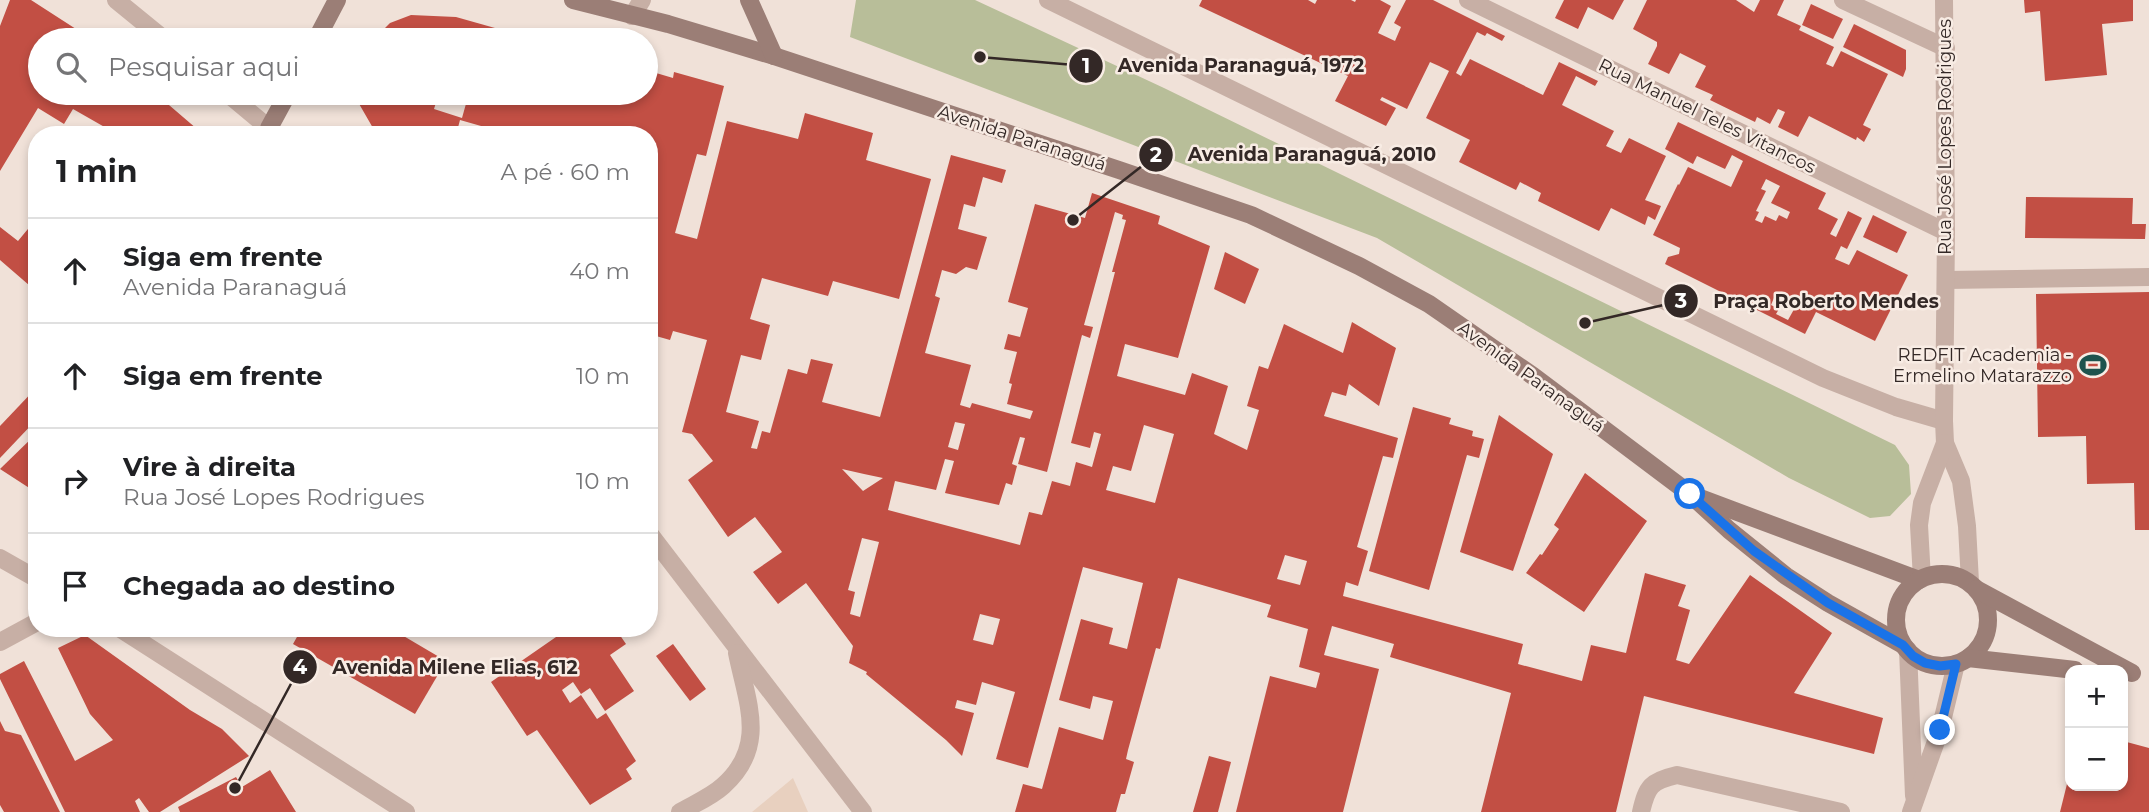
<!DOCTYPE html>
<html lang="pt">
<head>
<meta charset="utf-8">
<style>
	body { margin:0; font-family:Montserrat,sans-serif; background:#f6f6f6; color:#202124 }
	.controls { position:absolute; right:21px; bottom:21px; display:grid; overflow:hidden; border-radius:14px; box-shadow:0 4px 10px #0003 }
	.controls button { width:63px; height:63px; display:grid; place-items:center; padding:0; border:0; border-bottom:2px solid #e0e0e0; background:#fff; color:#202124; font:35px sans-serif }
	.stop { position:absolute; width:21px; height:21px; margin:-16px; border:5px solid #1a73e8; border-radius:50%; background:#fff }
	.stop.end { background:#1a73e8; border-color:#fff; box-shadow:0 2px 7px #0008 }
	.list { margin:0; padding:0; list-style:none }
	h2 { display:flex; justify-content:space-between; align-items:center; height:91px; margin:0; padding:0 28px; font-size:30px }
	h2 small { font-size:23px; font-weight:400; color:#757577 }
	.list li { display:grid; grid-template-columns:46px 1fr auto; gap:21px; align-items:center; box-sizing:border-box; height:105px; padding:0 28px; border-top:2px solid #e0e0e0 }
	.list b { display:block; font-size:26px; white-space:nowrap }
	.list p { margin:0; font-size:23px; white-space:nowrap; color:#757577 }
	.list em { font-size:23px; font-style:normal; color:#757577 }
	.icon { flex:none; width:38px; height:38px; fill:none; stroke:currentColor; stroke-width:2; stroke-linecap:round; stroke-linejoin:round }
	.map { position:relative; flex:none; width:2149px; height:812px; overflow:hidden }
	.search { position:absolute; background:#fff; box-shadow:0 4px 10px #0003; left:28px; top:28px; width:630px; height:77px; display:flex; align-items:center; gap:18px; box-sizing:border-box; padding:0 24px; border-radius:38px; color:#757577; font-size:26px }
	.panel { position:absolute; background:#fff; box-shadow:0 4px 10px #0003; left:28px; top:126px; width:630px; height:511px; border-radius:28px }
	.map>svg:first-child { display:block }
	.green { fill:#b8be99 }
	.plaza { fill:#e8d0bf }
	.building { fill:#c24f44; fill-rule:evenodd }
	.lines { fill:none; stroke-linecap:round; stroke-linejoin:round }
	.service { stroke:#c7afa5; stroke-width:18 }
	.minor { stroke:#c7afa5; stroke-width:18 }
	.tertiary { stroke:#c7afa5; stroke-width:18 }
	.secondary { stroke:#9b7e76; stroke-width:18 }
	.route { stroke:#1a73e8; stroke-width:9 }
	.labels { text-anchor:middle; stroke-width:5; stroke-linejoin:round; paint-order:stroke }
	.street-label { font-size:18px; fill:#332826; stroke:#f8ece4 }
	.poi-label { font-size:18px; fill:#332826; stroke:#f8ece4; text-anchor:end }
	.leader { fill:none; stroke:#332826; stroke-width:2.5 }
	.callout-dot { fill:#332826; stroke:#f8ece4; stroke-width:2.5 }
	.mark-label { font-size:21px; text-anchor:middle; font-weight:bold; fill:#fff }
	.callout-label { font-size:19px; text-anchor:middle; font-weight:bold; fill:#332826; stroke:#f8ece4; stroke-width:5; stroke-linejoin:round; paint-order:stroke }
</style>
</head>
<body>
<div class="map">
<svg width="2149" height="812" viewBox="0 0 2149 812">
	<rect width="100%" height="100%" fill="#f0e1d8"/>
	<polygon class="green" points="856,0 975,0 1164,88 1895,445 1909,465 1911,494 1890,516 1870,518 1789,478 1377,238 850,37"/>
	<polygon class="plaza" points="793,778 808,812 752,812"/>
	<g class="building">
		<polygon points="10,0 31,0 93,40 40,40 40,93 155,93 204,135 103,135 108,129 73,109 64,124 38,108 0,171 0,26"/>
		<polygon points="1202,0 1308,0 1315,4 1317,0 1351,0 1355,2 1356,0 1380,0 1391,6 1378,33 1395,41 1401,27 1394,23 1406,0 1433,0 1505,36 1502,41 1487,33 1485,36 1477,32 1456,73 1461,76 1470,59 1543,95 1559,62 1598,81 1595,86 1576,76 1562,105 1614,131 1606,146 1621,153 1629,138 1666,156 1645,200 1661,206 1655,220 1648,216 1645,225 1611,208 1599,231 1538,201 1541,193 1520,182 1516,190 1459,162 1470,140 1426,118 1449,71 1439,66 1430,62 1407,109 1382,97 1380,100 1396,108 1386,126 1335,101 1348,76 1199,6"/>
		<polygon points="1564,0 1624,0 1613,20 1588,7 1578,29 1555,18"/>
		<polygon points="1647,0 1736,0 1754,12 1760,0 1784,0 1777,15 1801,26 1799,30 1834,47 1826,64 1833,67 1841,51 1888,74 1863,125 1871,129 1864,142 1857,137 1856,140 1809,116 1798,137 1778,127 1785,112 1778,109 1770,124 1757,117 1755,122 1710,100 1713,95 1695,87 1706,66 1680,53 1669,74 1648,64 1657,46 1657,42 1633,29"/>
		<polygon points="2024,0 2133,0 2133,21 2102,24 2107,75 2045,81 2040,11 2025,13"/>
		<polygon points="1811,4 1843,19 1833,39 1802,25"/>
		<polygon points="411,15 456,17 537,40 373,40 390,23"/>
		<polygon points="1854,24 1906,50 1906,69 1903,77 1843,47"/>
		<path d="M646,70L673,78L674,72L724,86L706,156L697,154L675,233L697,239L727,121L798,139L805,113L873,133L866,160L931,179L899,299L833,281L828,296L762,278L750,319L770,325L761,360L741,355L726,412L759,421L751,448L757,449L762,431L770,433L788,369L807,374L811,359L833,364L822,402L880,417L951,155L1006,170L1002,183L983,177L975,207L964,204L958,229L987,237L977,270L966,267L956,274L942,270L935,296L940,298L925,353L971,365L960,405L970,408L972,403L1030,419L1033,411L1007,404L1012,384L1009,383L1017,352L1004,349L1008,334L1020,337L1028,308L1008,302L1035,204L1085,218L1092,193L1160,216L1158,224L1210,246L1178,358L1125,344L1117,376L1185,395L1192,373L1228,386L1214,434L1247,450L1259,410L1247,406L1259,366L1268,369L1284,324L1343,353L1352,322L1396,348L1379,406L1349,384L1346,396L1332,392L1324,416L1398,438L1393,458L1383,456L1357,547L1368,551L1358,586L1346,582L1343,596L1523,644L1518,664L1582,681L1591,645L1626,653L1645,573L1686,585L1678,606L1690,610L1676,660L1689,664L1750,575L1832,633L1794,693L1883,718L1874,754L1644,696L1616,812H1481L1511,693L1390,657L1394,644L1332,626L1324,655L1379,669L1343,812H1236L1270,676L1316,688L1320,673L1299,667L1308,629L1267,617L1271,605L1178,578L1160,649L1156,648L1128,750L1126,759L1134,762L1125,794H1121L1116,812H1015L1023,784L1042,789L1059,727L1103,740L1113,701L1093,696L1090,709L1059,700L1081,619L1113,628L1109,644L1127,649L1143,583L1083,567L1028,768L996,759L1015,692L982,682L976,705L957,700L955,708L974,713L962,756L946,740L866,674L867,672L849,663L853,646L806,583L778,604L753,572L782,552L755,517L728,537L688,480L713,461L692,434L682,432L707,340L673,331L670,340L649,334V135H513L460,120L456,135H377L358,102V93H439L434,109L462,118L469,93H646ZM1115,212L1123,215L1122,219L1126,220L1112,272H1115L1071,443L1090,448L1094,432L1101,434L1092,467L1076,462L1070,486L1052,481L1042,515L1029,512L1020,545L888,510L895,481L936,490L945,459L954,461L945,493L999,505L1006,483L1012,485L1017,466L1012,464L1020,437L1025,438L1018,464L1047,472L1082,335L1090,338L1093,327L1084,325ZM955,422L965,424L958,450L948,447ZM1144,425L1174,434L1155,503L1106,490L1113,466L1131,471ZM842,469L864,474L883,478L863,491ZM862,538L879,542L860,617L850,614L855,592L848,590ZM1285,555L1307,561L1300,585L1277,579ZM980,614L1000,619L993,645L973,640Z"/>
		<path d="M1678,122L1826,193L1818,209L1838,219L1830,234L1836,237L1848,211L1862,218L1847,249L1841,246L1835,259L1849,265L1857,250L1908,275L1875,341L1816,312L1805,334L1665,264L1668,257L1679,254L1680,248L1653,235L1678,184L1679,185L1688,167L1731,187L1743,161L1732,155L1725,169L1697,156L1693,164L1665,149ZM1766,179L1780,186L1771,203L1790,212L1787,219L1779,215L1776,221L1765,216L1762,223L1755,220L1759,212L1756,211L1766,191L1761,189ZM1776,293L1797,304L1788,320L1776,314L1779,309L1771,305Z"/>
		<polygon points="2026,197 2133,198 2132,224 2146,224 2145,239 2025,238"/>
		<polygon points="1873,215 1907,232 1897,253 1863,237"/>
		<polygon points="37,218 37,292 0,260 0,227 18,241"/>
		<polygon points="1225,252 1259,269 1245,304 1214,289"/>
		<polygon points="2149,292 2149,530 2135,530 2134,483 2087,484 2086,436 2038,437 2036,294"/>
		<polygon points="37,387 37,419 0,458 0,426"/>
		<polygon points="1413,407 1451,418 1449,424 1473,431 1472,436 1484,439 1479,458 1467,455 1429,590 1369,571"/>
		<polygon points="1499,415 1553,454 1513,571 1460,552"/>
		<polygon points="37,433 37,493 0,469"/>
		<polygon points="1585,473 1647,521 1584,612 1526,573 1540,554 1542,555 1559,529 1554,525"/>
		<polygon points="302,628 390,628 446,661 415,714 293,644"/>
		<polygon points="569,628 592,628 595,632 601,628 615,628 626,644 610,655 634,691 605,711 590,688 581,694 573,682 562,690 570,703 581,695 597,719 606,713 636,761 626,769 632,779 590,805 537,730 527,736 491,682"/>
		<polygon points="85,635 190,710 222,729 249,756 160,812 149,812 139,798 135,801 140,812 65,812 0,679 0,674 24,661 75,761 113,740 90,714 58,648"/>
		<polygon points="673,644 706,689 690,701 656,656"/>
		<polygon points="0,721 5,731 21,735 60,812 4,812 0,805"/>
		<polygon points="2123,741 2149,748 2149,812 2060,812 2069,776 2070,786 2123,786"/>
		<polygon points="1209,756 1231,762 1218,812 1193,812"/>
		<polygon points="270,770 296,812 180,812 178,807 236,777 242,787"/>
	</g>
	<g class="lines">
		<g class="service">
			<polyline points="1946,280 2149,277"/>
			<path d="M1641,812C1647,786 1651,781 1677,775L1841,812"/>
		</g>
		<g class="minor">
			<polyline points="1048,0 1823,378 1896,407 1944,421"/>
			<polyline points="1468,0 1946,232"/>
			<polyline points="1843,0 1946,48"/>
			<polyline points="1944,0 1946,232 1944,421 1945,443 1961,481 1967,526 1970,582"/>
			<polyline points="632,16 642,0"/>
			<polyline points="1922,579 1919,525 1922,503 1945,443"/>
			<polyline points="0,642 37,622"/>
			<polyline points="1908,650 1914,796"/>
			<polyline points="1911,812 1940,730 1956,664"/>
		</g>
		<g class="tertiary">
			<polyline points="116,0 165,40"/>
			<polyline points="227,93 277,135"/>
			<polyline points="649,533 863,812"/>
			<polyline points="0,558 37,579"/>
			<polyline points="119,628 406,812"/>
			<path d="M680,812C694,804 711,797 723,786C768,746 747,703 737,653"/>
		</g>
		<g class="secondary">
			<polyline points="573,0 668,24 774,56 1119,170 1251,215 1359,266 1429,304 1533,376 1690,494 1729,530 1786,576 1828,603 1903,645"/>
			<polyline points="749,0 774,56"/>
			<polyline points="316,40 337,0"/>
			<polyline points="269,128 288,93"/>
			<polyline points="1700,498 1919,580"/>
			<circle cx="1942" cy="620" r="46"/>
			<polyline points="1976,589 2132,673"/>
			<polyline points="1968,658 2075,670"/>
		</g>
	</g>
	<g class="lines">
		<polyline class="route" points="1690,494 1754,551 1828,603 1903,645 1913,656 1925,663 1940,666 1956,664 1940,730"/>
	</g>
	<defs>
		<g id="stadium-bare" transform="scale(2.1)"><path d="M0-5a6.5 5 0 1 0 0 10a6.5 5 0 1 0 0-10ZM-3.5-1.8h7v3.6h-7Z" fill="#1d534e" stroke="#f8ece4" stroke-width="2.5" paint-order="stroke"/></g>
	</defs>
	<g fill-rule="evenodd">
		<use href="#stadium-bare" x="2093" y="365"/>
	</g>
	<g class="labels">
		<g class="street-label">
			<text transform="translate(1707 116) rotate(26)" y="6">Rua Manuel Teles Vitancos</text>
			<text transform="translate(1945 137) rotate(-90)" y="6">Rua José Lopes Rodrigues</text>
			<text transform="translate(1022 138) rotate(18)" y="6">Avenida Paranaguá</text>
			<text transform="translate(1531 377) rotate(36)" y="6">Avenida Paranaguá</text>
		</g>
		<g class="poi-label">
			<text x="2072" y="361">REDFIT Academia -<tspan x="2072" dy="21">Ermelino Matarazzo</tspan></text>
		</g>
	</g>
	<path class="leader" d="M980 57L1086 66M1073 220L1156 155M1585 323L1681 301M235 788L300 667"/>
	<g class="callout-dot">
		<circle cx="980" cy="57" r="7"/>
		<circle cx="1073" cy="220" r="7"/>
		<circle cx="1585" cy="323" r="7"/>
		<circle cx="235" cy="788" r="7"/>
		<circle cx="1086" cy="66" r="18"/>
		<circle cx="1156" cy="155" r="18"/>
		<circle cx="1681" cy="301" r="18"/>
		<circle cx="300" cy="667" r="18"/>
	</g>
	<g class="mark-label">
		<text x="1086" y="73">1</text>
		<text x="1156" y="162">2</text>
		<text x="1681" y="308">3</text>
		<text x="300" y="674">4</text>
	</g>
	<g class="callout-label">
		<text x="1241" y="72">Avenida Paranaguá, 1972</text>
		<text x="1312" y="161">Avenida Paranaguá, 2010</text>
		<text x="1826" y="308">Praça Roberto Mendes</text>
		<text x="455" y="674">Avenida Milene Elias, 612</text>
	</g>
</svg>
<div class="controls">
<button>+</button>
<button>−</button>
</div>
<div class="stop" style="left:1690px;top:494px"></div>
<div class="stop end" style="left:1940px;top:730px"></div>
<div class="search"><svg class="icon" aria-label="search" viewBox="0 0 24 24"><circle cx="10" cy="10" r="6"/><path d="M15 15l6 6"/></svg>Pesquisar aqui</div>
<section class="panel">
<h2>1 min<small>A pé · 60 m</small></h2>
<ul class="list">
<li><svg class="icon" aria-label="ahead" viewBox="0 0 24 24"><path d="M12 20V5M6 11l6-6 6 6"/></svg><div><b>Siga em frente</b><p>Avenida Paranaguá</p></div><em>40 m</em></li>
<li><svg class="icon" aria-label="ahead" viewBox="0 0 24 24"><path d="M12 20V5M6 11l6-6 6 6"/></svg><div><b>Siga em frente</b></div><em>10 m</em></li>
<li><svg class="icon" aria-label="right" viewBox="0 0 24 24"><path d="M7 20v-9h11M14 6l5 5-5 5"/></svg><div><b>Vire à direita</b><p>Rua José Lopes Rodrigues</p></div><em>10 m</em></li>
<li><svg class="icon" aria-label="arrive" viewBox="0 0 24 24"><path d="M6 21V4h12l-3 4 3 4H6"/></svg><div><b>Chegada ao destino</b></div></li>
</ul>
</section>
</div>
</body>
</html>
